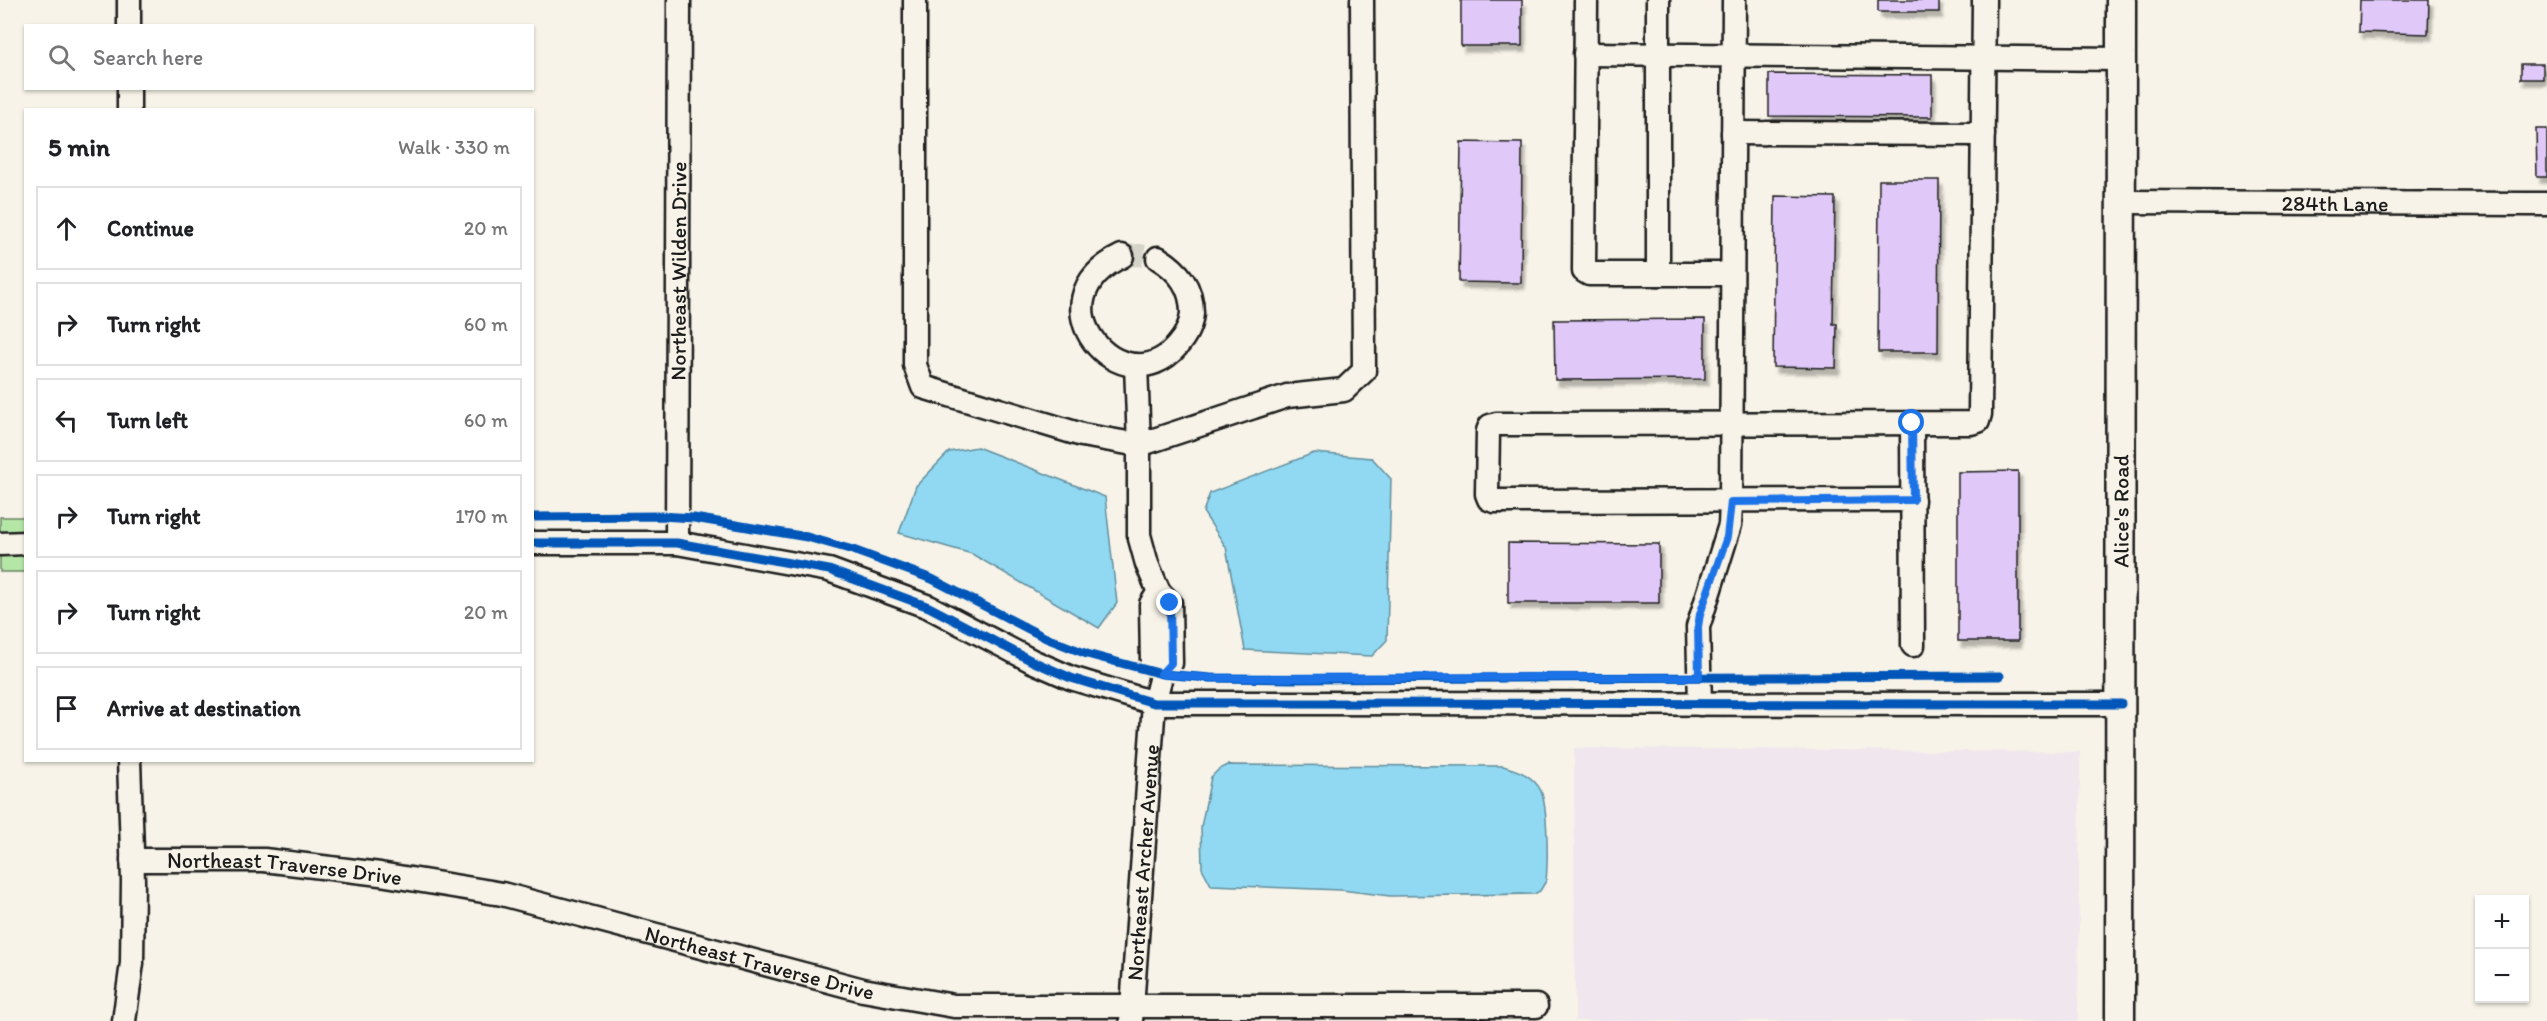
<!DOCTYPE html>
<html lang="en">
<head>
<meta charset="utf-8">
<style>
	body { margin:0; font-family:Itim,sans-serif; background:#f6f6f6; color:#202124 }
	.controls { position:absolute; right:18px; bottom:18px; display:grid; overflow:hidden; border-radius:0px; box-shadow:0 2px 4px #0004 }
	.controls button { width:54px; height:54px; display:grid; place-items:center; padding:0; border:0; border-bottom:2px solid #e0e0e0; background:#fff; color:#202124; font:30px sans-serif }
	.stop { position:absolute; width:18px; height:18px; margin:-14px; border:4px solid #1a73e8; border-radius:50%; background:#fff }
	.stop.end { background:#1a73e8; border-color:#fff; box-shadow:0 2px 6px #0008 }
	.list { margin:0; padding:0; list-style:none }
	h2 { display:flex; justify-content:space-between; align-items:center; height:78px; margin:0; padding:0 24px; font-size:26px }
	h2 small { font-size:20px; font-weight:400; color:#757577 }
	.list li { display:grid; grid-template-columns:39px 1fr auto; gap:18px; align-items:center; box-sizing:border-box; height:84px; margin:0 12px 12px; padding:0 12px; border:2px solid #e0e0e0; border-radius:0px }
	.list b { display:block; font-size:22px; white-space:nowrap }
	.list em { font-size:20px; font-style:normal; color:#757577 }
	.icon { flex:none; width:33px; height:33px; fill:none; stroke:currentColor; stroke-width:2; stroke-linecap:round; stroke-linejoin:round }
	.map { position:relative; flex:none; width:2547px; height:1021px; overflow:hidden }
	.search { position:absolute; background:#fff; box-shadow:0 2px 4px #0004; left:24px; top:24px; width:510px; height:66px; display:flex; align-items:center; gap:15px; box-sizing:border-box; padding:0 21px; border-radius:0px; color:#757577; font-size:22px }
	.panel { position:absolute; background:#fff; box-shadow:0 2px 4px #0004; left:24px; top:108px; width:510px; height:654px; border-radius:0px }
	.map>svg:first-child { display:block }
	.built { fill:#f0e6ed }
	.green { fill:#b4e6a6; stroke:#688161; stroke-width:1.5 }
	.water { fill:#91d9f2; stroke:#628d9c; stroke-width:1.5 }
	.building { fill:#e0c9f9; stroke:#1c1c1c; stroke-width:1.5; filter:url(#shadow) }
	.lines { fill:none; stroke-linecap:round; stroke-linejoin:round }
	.minor-tunnel { stroke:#d6d3c9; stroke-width:22; stroke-dasharray:22 11; stroke-linecap:butt }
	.minor-casing { stroke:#1c1c1c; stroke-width:27 }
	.major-casing { stroke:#1c1c1c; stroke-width:33 }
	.minor { stroke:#f7f3e8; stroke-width:22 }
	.major { stroke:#f7f3e8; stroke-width:28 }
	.cycleway-casing { stroke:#f7f3e8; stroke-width:13 }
	.cycleway { stroke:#0057b8; stroke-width:9 }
	.route { stroke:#1a73e8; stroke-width:8 }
	.labels { text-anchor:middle; stroke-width:4.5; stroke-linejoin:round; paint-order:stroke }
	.street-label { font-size:22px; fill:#1c1c1c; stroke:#f7f3e8 }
</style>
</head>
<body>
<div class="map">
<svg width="2547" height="1021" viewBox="0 0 2547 1021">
	<defs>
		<filter id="shadow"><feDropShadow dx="3.5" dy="6" stdDeviation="1.5" flood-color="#0004"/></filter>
	</defs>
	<rect width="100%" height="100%" fill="#f7f3e8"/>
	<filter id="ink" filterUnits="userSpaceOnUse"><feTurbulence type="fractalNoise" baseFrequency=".0167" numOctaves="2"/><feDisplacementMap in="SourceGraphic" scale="12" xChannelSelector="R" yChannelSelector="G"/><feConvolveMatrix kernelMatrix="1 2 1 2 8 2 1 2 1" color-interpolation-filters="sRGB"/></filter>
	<g filter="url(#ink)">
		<polygon class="built" points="1574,748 2080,752 2078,1021 1575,1021"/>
		<rect class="green" x="0" y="517" width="25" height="55"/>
		<g class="water">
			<polygon points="977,447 1105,497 1117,603 1099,628 972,554 899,533 916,486 949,452"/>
			<polygon points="1314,453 1372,458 1391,479 1387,640 1372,656 1245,650 1226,547 1203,512 1210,493"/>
			<path d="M1228,765L1503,766C1518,770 1534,776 1541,791C1548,809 1548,861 1546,881L1540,891L1534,894L1390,896L1341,890L1211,885L1202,868L1201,827L1211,777L1218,770Z"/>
		</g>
		<g class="building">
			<rect x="1461" y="0" width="61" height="46"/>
			<rect x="1878" y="0" width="61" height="12"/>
			<polygon points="2360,0 2429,0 2428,34 2359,32"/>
			<rect x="2521" y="64" width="22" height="15"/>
			<polygon points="1769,74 1932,75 1932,117 1769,116"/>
			<polygon points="2536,129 2547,129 2547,177 2537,177"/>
			<polygon points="1461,142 1522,143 1521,283 1459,282"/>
			<polygon points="1879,180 1939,180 1938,352 1878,352"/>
			<polygon points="1775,196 1835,197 1833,324 1837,324 1836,368 1773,367"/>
			<polygon points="1705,319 1705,379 1555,380 1554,320"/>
			<polygon points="2018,471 2018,641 1958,641 1958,472"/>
			<polygon points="1508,543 1659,544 1659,603 1508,603"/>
		</g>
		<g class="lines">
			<polyline class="minor-tunnel" points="1122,256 1140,255 1158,258"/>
			<g class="minor-casing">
				<g id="minor">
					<polyline points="129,0 129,26"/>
					<polyline points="915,0 915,365 923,387 1082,435 1139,445 1139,535 1147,564 1159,592"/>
					<polyline points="1586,0 1584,271 1589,274 1731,274"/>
					<polyline points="1658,0 1658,274"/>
					<polyline points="1585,54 2121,59"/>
					<polyline points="129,88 129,110"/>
					<polyline points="1733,133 1983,134"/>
					<path id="s1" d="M2122,202L2547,204"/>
					<path d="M1122,256C1028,301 1123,409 1177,346C1185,337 1191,326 1192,313C1192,287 1179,271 1158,258"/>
					<polyline points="1136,365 1139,445 1287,396 1344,390 1364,371 1362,0"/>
					<polyline points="1912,423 1913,645"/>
					<polyline points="1913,500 1494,501 1489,499 1487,494 1488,431 1490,426 1496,424 1971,423 1978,421 1980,414 1984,0"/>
					<polyline points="532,543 677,543 829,570 929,607 1032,661 1071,678 1154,703 2121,704"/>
					<path id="s2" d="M677,543L679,0"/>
					<polyline points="0,544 26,543"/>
					<polygon points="1159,592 1170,603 1171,663 1162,672 1152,664 1151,604"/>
					<polyline points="1700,704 1698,627 1730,525 1731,502 1734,0"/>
					<path id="s3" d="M132,860H264L380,874L502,894L863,990L954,1006H1536"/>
					<polyline points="124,1021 132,963 133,881 129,760"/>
					<path id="s4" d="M1131,1021L1154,703L1162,672"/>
				</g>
			</g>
			<g class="major-casing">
				<g id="major">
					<path id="s5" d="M2120,1021L2121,0"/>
				</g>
			</g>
			<use href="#minor" class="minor"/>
			<use href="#major" class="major"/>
			<g class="cycleway-casing">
				<g id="cycleway">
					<polyline points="532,517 660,516 694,518 807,537 853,550 932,579 1046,638 1087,654 1162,674 1210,678 1294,679 2000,676"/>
					<polyline points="532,543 677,543 829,570 929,607 1032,661 1071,678 1154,703 2121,704"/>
				</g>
			</g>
			<use href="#cycleway" class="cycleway"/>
		</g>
	</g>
	<g class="lines" filter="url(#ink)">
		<polyline class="route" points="1170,603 1171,663 1161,674 1210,678 1699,677 1698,627 1700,614 1727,537 1731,502 1913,500 1912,423"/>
	</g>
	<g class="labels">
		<g class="street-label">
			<text dy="8" stroke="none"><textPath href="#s1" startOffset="213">284th Lane</textPath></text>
			<text dy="8" stroke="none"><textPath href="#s2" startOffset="272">Northeast Wilden Drive</textPath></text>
			<text dy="8" stroke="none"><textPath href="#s5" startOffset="510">Alice's Road</textPath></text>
			<text dy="8" stroke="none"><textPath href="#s4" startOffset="159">Northeast Archer Avenue</textPath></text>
			<text dy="8" stroke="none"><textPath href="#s3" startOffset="153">Northeast Traverse Drive</textPath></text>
			<text dy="8" stroke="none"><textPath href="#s3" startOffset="639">Northeast Traverse Drive</textPath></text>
		</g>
	</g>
</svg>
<div class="controls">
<button>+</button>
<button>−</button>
</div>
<div class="stop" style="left:1912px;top:423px"></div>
<div class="stop end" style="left:1170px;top:603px"></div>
<div class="search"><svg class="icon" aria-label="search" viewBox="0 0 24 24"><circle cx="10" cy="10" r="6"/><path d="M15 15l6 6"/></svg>Search here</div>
<section class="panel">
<h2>5 min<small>Walk · 330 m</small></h2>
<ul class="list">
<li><svg class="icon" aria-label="ahead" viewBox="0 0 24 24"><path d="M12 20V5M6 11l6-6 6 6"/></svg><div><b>Continue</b></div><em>20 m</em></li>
<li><svg class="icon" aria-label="right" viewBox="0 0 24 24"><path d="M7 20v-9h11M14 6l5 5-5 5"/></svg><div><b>Turn right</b></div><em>60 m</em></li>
<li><svg class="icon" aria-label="left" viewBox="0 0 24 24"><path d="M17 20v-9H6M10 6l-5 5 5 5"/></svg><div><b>Turn left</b></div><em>60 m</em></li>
<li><svg class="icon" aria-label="right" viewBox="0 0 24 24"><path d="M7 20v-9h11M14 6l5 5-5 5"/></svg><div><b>Turn right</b></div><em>170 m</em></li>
<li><svg class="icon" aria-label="right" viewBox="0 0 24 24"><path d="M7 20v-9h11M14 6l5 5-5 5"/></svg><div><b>Turn right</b></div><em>20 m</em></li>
<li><svg class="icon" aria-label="arrive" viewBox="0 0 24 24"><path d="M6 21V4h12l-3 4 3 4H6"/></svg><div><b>Arrive at destination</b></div></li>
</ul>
</section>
</div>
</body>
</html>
